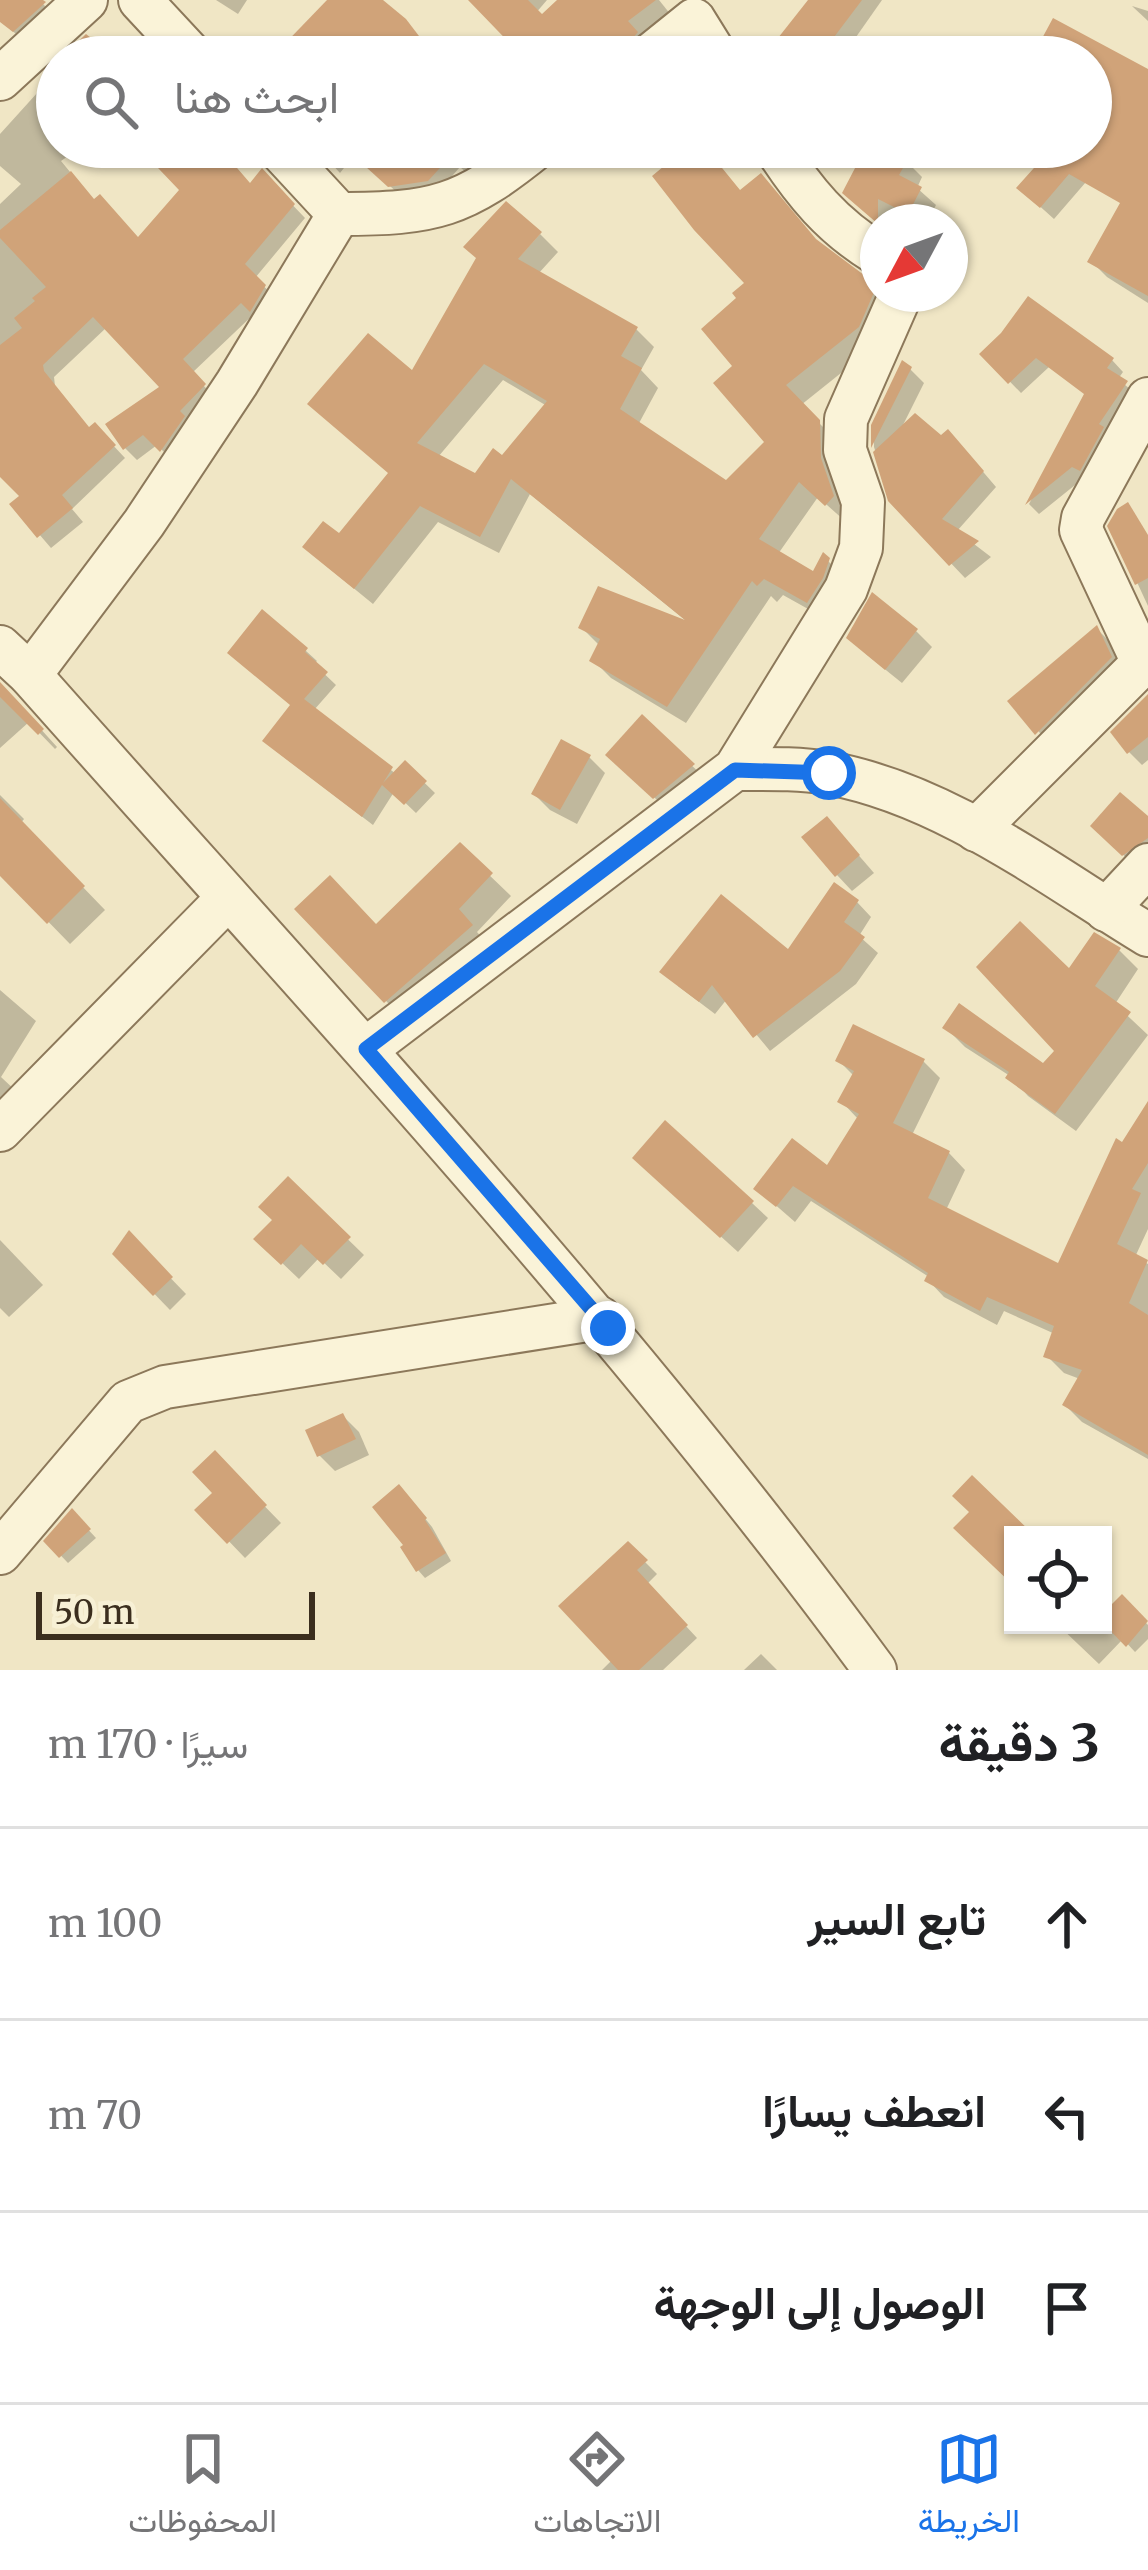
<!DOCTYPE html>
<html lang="ar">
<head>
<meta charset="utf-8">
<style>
	body { margin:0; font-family:Merriweather,Vazirmatn,serif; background:#f6f6f6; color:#202124; direction:rtl }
	.controls { position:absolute; right:36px; bottom:36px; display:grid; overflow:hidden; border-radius:0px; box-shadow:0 3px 9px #0004 }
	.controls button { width:108px; height:108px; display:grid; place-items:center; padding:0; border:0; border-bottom:3px solid #e0e0e0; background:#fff; color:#202124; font:60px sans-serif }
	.compass { position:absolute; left:860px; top:204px; width:108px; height:108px; border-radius:50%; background:#fff; box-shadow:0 3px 9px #0004; rotate:229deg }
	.scale { position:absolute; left:36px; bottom:30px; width:279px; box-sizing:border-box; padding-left:12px; border:6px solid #3b2e1e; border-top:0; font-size:33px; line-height:42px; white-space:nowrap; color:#3b2e1e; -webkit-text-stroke:9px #f7f0d5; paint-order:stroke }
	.stop { position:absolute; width:36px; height:36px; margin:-27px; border:9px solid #1a73e8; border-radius:50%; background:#fff }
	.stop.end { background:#1a73e8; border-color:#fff; box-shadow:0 3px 12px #0008 }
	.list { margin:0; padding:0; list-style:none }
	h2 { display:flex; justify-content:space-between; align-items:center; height:156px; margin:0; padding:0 48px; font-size:51px }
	h2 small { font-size:39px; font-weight:400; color:#757577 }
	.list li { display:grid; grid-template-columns:78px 1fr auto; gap:36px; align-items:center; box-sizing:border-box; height:192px; padding:0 48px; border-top:3px solid #e0e0e0 }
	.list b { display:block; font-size:45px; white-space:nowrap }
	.list em { font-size:39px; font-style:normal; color:#757577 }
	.icon { flex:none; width:66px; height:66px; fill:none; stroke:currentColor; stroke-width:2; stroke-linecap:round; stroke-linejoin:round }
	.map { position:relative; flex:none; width:1148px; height:1670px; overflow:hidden; direction:ltr }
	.search { position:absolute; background:#fff; box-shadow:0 3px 9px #0004; left:36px; right:36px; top:36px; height:132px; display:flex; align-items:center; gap:30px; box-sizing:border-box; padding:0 42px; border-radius:66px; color:#757577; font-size:45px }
	.sheet { height:732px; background:#fff }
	nav { display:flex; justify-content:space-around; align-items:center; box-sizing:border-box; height:168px; border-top:3px solid #e0e0e0; background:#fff; font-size:33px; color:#757577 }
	nav a { display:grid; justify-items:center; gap:6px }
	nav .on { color:#1a73e8 }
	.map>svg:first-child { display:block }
	.shadow { fill:#0003; fill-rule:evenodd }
	.building { fill:#d0a379; fill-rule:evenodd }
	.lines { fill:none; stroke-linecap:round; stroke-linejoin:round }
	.minor-casing { stroke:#8c785a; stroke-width:46 }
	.minor { stroke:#faf3d8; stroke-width:42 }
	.route { stroke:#1a73e8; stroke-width:15 }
</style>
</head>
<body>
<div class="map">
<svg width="1148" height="1670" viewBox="0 0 1148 1670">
	<rect width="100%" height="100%" fill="#f0e6c5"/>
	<g class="shadow">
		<polygon points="0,0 39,0 59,20 31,46 0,21"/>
		<polygon points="216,0 247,0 238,14"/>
		<polygon points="472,0 547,0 512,41"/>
		<polygon points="590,0 659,0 675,20 654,57 527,57"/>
		<polygon points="831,0 882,0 842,57 772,57"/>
		<polygon points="1132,6 1148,11 1148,21"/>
		<polygon points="1054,22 1148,73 1148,133 1092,175 1054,219 1034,201 1044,161 1033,151 1035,147 1091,147 1091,57 1035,57"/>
		<polygon points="57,71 57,147 81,147 61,161 95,202 139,241 183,190 143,147 208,147 251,186 262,173 305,218 255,278 277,299 255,313 192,373 215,398 174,462 157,445 137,460 125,448 163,387 107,327 54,377 55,386 90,430 95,426 125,458 72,509 83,522 51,548 14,505 23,497 0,473 0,204 21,184 0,166 0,134"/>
		<polygon points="316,147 493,147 468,174 460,167 439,191 402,197 355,154 340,173"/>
		<path d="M692,147H703L742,193L761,177L823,248L863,278L878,281V294H893L876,345L801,405L837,441L845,521L818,497L778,554L814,575L824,557L846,579L826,619L783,595L777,602L771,596L686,723L611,678L593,660L600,646L582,628L690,624L530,494L499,553L438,522L373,604L324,564L340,537L390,474L413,375L540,234L558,252L538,274L636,329L654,347L641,370L658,388L638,425L726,484L768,442L736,367L740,299L749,283ZM503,380L547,406L503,459L476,477L438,457Z"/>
		<polygon points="870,147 879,147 906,161 922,177 917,188 936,205 927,222 879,222 862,208"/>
		<polygon points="1148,209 1148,303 1107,277 1091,261"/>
		<polygon points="983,354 1112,360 1123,372 1118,379 1137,395 1085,477 1039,514 1029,504 1087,395 1049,367 1021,393"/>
		<polygon points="910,369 924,383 901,429 962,447 996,487 957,531 991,557 965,578 891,500 874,447 874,425"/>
		<polygon points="1111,526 1148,551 1148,606"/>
		<polygon points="262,613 306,651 317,661 314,664 336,685 314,710 396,774 405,764 435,793 416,813 394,792 373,825 276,751 293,706"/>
		<polygon points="1097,629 1118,650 1132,680 1059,754 1011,701"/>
		<polygon points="916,631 932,647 902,683 866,654"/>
		<polygon points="0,684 57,747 55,749 29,722 0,748"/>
		<polygon points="1148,698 1148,760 1142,765 1129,752"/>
		<polygon points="643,719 708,781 671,813 625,770"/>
		<polygon points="589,757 605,773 577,824 550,810 534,794"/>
		<polygon points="0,795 24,819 21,823 105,910 70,944 0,872"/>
		<polygon points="1148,820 1148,865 1140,870 1109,842"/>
		<polygon points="842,836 874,873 852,891 837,875"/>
		<polygon points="460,847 511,896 477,932 491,948 406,1022 299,909 377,928"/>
		<polygon points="857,902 871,917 859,936 878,953 856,984 770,1051 727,999 715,1014 678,986 789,954"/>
		<polygon points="1119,950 1138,969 1115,1004 1148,1035 1076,1131 1028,1096 1010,1076 965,1047 946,1028 1044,1067 1058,1051 1070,972"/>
		<polygon points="0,990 36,1021 1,1077 18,1093 0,1115"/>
		<polygon points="839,1061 923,1061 940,1078 912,1135 949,1153 965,1170 946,1210 1059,1267 1148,1107 1148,1229 1135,1257 1148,1264 1148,1459 1082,1422 1065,1405 1080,1379 1064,1373 1047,1356 1055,1334 1004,1311 997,1325 944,1297 928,1280 929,1277 811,1201 795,1222 757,1189 827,1169 859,1120 841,1101 855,1077"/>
		<polygon points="652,1174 752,1203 768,1218 738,1252"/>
		<polygon points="288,1181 364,1255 341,1279 319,1258 299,1279 257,1239 275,1220"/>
		<polygon points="129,1235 186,1294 170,1310 116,1254"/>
		<polygon points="0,1240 43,1285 9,1317 0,1308"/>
		<polygon points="343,1416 359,1432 369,1455 335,1471 319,1455"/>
		<polygon points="215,1455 281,1523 245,1558 199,1510 216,1494"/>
		<polygon points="406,1495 432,1527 451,1561 425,1578 418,1570"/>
		<polygon points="72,1512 96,1538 68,1563 47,1541"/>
		<polygon points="628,1545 657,1574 647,1584 697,1638 663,1670 602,1670 612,1660"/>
		<polygon points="1122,1599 1148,1625 1148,1639 1135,1652 1123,1639 1099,1664 1058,1625 1103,1625 1103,1605 1109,1611"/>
		<polygon points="761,1654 777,1670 744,1670"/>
	</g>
	<g class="building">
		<polygon points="0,0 43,0 46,2 13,32 0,22"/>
		<polygon points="327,0 383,0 406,19 435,57 272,57"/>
		<polygon points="468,0 528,0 542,14 557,0 656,0 628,21 638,32 625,47 623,57 523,57"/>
		<polygon points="808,0 862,0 819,57 763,57"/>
		<polygon points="1053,18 1148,69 1148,296 1087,262 1120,203 1069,174 1040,208 1016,188 1042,159 1022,147 1091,147 1091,57 1032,57"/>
		<polygon points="86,34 115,57 62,57"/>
		<polygon points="138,147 219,147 250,183 262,168 295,204 245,264 266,285 250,312 241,303 183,359 206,384 180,411 185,416 160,452 143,435 123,450 105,424 159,387 93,317 43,365 44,371 89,427 95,422 116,445 62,495 73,508 37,538 9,504 19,496 0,477 0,345 22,328 14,318 35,301 32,298 46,287 0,238 0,230 71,171 94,199 100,194 138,237 179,190"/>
		<polygon points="344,147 459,147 428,181 388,187"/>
		<path d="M687,147H705L740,190L761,173L816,239L864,275L878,279V283L859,327L786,385L820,420L821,458L834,496L825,506L799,482L759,539L813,571L823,552L830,558L823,578L807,603L764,579L757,586L752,581L667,707L589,661L600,639L578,628L598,586L685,620L511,479L480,537L420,506L354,589L302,547L323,521L339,533L388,473L307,404L368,333L412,370L476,258L463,247L506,201L542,232L518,259L638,327L621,356L642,368L620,409L726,480L764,442L713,383L732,366L701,329L736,298L732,293L744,283L694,230L652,176ZM484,364L547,401L502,455L493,448L475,473L417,443Z"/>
		<polygon points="866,147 886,147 908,159 899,175 922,187 908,214 878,199 878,224 842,193"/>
		<polygon points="1028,296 1114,358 1107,368 1128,381 1099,424 1104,427 1080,471 1072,467 1025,505 1084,394 1036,358 1008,384 979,354 1001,333"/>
		<polygon points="902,360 912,367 871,448 871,425"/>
		<polygon points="915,413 941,435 948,429 984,471 942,519 979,541 949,566 888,501 873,452"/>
		<polygon points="1128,502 1148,535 1148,578 1135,585 1107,526 1117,509"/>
		<polygon points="872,592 918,629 885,670 846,638"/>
		<polygon points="262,609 308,648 305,652 328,672 304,699 393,767 383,783 405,760 427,781 404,805 382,785 362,817 262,741 290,705 227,653"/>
		<polygon points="1097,625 1112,657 1035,735 1007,701"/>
		<polygon points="0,682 44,729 38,735 0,697"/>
		<polygon points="1148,694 1148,737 1127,754 1110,732"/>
		<polygon points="642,714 695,764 653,799 605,755"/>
		<polygon points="561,739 591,755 560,810 531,794"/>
		<polygon points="1120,792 1148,816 1148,838 1122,856 1090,826"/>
		<polygon points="0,798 85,886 47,924 0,876"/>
		<polygon points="827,816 860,855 835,877 801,837"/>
		<polygon points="460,842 493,873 459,909 473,925 384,1003 294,909 330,875 376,924"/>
		<polygon points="834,882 859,900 844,922 865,937 840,971 753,1038 712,985 699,1002 659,972 721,894 788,949"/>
		<polygon points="1020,921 1069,968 1094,932 1121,948 1095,986 1131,1012 1055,1114 1005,1078 1009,1072 942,1028 959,1003 1043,1063 1054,1051 976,967"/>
		<polygon points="853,1024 925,1059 893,1123 950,1151 928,1198 1058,1263 1116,1138 1122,1142 1148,1101 1148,1163 1132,1189 1141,1193 1117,1244 1148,1260 1129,1303 1148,1315 1148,1455 1062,1405 1082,1370 1043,1357 1054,1326 987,1297 980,1311 924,1281 928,1273 793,1186 776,1207 753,1189 792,1138 827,1165 859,1114 837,1102 854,1071 835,1061"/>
		<polygon points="665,1120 754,1201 720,1238 632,1158"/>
		<polygon points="288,1176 351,1237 323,1265 301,1244 281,1265 253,1239 272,1220 258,1207"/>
		<polygon points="129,1230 173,1277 153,1296 112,1254"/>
		<polygon points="343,1413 356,1439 317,1457 305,1430"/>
		<polygon points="215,1450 267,1505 227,1544 194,1510 212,1493 192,1472"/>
		<polygon points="972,1475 1034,1535 1013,1535 1013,1585 953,1528 969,1512 952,1496"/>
		<polygon points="399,1484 427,1518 425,1520 446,1553 416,1572 400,1547 403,1545 372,1507"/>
		<polygon points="72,1508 91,1529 59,1558 43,1541"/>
		<polygon points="628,1541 648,1560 637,1570 688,1625 639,1670 618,1670 558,1606"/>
		<polygon points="1122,1594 1148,1621 1126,1647 1103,1623 1103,1613"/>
	</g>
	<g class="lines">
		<g class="minor-casing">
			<g id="minor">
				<polyline points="140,0 193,57"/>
				<polyline points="648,57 694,20 717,57"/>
				<polyline points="0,79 86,0"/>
				<path d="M277,147L339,214C434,214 463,207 537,147"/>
				<path d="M775,147C804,192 832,226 878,254"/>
				<path d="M0,647L30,675C319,1001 617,1319 875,1670"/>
				<polyline points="30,675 144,523 237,383 339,214"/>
				<path d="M735,769C766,769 797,768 828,773C945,794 1049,875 1148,935"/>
				<polyline points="976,830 1140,666 1139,654 1081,530 1083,518 1148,399"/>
				<polyline points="1106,910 1148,865"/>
				<polyline points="366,1049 735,769 846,589 861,548 863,502 845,450 846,419 901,294"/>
				<polyline points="0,1130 228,898"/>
				<polyline points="0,1553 128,1402 165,1387 600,1318"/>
			</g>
		</g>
		<use href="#minor" class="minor"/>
	</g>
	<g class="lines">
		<polyline class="route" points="608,1328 366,1049 735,770 829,773"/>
	</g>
</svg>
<div class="controls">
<button><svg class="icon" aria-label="locate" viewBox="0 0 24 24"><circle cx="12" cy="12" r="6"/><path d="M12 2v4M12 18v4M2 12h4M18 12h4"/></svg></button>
</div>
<svg class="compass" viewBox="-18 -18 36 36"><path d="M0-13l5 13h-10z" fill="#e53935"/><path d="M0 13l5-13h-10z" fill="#757577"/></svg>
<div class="scale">50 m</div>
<div class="stop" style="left:829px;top:773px"></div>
<div class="stop end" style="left:608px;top:1328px"></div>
<div class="search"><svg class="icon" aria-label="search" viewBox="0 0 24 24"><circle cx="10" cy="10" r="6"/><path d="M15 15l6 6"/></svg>ابحث هنا</div>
</div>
<section class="sheet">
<h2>3 دقيقة<small>سيرًا · 170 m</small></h2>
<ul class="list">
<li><svg class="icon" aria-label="ahead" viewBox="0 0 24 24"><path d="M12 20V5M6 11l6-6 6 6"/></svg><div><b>تابع السير</b></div><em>100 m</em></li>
<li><svg class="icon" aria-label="left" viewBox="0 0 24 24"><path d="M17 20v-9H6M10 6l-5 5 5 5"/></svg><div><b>انعطف يسارًا</b></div><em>70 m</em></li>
<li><svg class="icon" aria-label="arrive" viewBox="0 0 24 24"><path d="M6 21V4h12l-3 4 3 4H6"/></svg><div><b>الوصول إلى الوجهة</b></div></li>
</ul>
</section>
<nav>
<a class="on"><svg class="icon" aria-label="map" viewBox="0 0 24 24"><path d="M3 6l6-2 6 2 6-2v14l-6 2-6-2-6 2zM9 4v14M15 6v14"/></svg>الخريطة</a>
<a><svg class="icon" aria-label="directions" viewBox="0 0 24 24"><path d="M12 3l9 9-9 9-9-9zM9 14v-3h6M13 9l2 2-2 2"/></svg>الاتجاهات</a>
<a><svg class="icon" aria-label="saved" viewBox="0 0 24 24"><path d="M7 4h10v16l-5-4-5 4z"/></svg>المحفوظات</a>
</nav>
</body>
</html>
